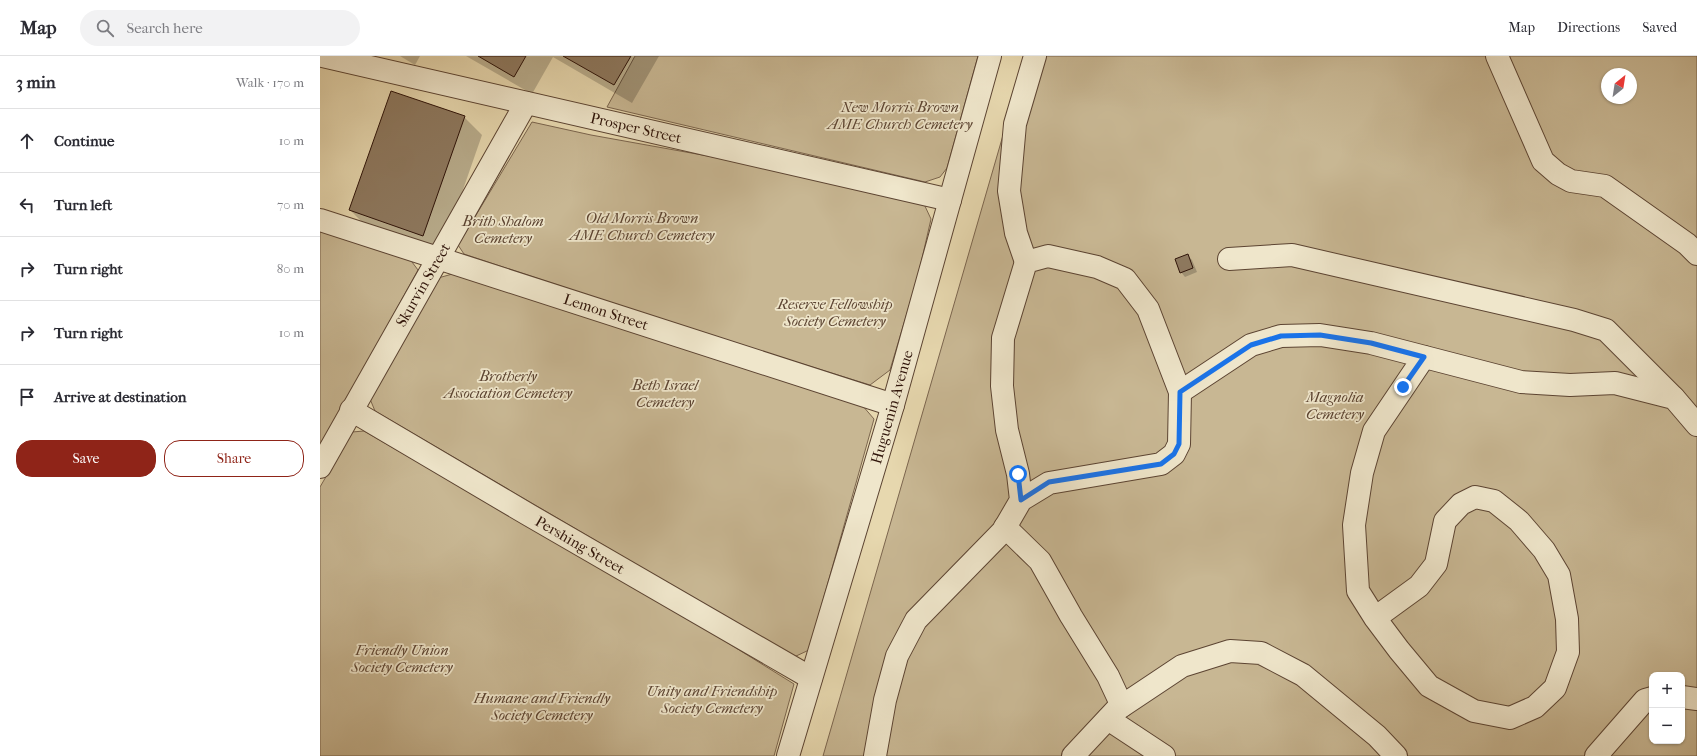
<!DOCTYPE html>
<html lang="en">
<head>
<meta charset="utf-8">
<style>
	body { margin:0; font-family:"IM FELL French Canon",serif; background:#f2f2f3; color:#2b2b33 }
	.controls { position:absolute; right:12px; bottom:12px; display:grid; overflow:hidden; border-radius:8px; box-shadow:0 1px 3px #0004 }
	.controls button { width:36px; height:36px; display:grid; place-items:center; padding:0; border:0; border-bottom:1px solid #e1e1e2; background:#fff; color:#2b2b33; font:20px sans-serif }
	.compass { position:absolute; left:1281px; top:12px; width:36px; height:36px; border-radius:50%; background:#fff; box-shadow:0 1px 3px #0004; rotate:30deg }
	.stop { position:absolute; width:12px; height:12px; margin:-9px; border:3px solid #1a73e8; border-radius:50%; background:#fff }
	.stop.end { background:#1a73e8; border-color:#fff; box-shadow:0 1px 4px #0008 }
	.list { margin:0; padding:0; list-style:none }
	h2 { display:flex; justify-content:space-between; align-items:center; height:52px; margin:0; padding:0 16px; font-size:17px }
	h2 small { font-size:13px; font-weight:400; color:#7c7c81 }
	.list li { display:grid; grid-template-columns:26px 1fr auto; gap:12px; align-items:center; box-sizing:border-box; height:64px; padding:0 16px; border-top:1px solid #e1e1e2 }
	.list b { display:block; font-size:15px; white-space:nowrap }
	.list em { font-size:13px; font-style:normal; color:#7c7c81 }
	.actions { display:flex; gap:8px; padding:12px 16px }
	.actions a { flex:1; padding:9px 0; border:1px solid #8f2418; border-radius:16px; text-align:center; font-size:14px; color:#8f2418 }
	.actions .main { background:#8f2418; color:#fff }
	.icon { flex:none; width:22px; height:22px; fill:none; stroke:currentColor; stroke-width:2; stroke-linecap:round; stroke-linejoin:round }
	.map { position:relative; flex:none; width:1377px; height:700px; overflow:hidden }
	header { display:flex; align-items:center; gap:24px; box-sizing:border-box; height:56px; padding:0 20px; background:#fff; border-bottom:1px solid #e1e1e2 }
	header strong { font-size:19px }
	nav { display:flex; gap:22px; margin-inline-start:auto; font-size:14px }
	.search { width:280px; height:36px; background:#f2f2f3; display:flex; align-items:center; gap:10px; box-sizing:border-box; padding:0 14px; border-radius:22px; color:#7c7c81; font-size:15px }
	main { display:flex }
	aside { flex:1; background:#fff }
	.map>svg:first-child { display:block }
	.green { fill:#c8b793; stroke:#7b654e; fill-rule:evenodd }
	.shadow { fill:#0003 }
	.building { fill:#8e795f; stroke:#2e1309 }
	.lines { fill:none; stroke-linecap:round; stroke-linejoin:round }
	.minor-casing { stroke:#5c4432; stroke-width:24 }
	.minor { stroke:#efe6cb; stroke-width:22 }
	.route { stroke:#1a73e8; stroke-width:5 }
	.labels { text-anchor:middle; stroke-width:3.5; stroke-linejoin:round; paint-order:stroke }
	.park-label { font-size:15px; font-style:italic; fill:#5c4432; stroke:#efe6cb }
	.street-label { font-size:15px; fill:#2e1309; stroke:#efe6cb }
</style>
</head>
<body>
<header>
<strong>Map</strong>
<div class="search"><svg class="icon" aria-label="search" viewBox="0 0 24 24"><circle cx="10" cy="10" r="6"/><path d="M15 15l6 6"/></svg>Search here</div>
<nav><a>Map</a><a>Directions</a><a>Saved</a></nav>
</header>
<main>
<aside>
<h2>3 min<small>Walk · 170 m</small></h2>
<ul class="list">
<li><svg class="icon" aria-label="ahead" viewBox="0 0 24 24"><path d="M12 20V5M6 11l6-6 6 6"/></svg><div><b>Continue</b></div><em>10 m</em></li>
<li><svg class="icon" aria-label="left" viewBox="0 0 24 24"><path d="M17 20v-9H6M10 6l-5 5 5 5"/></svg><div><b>Turn left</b></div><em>70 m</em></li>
<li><svg class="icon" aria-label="right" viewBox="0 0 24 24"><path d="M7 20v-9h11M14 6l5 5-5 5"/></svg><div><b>Turn right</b></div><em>80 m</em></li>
<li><svg class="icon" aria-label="right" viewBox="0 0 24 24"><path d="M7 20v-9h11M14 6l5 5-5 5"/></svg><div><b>Turn right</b></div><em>10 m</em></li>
<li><svg class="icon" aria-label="arrive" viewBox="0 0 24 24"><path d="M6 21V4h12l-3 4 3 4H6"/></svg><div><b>Arrive at destination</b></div></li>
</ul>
<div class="actions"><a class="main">Save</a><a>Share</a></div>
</aside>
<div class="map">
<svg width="1377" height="700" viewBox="0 0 1377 700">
	<rect width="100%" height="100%" fill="#e7d8af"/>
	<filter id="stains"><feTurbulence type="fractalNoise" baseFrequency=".005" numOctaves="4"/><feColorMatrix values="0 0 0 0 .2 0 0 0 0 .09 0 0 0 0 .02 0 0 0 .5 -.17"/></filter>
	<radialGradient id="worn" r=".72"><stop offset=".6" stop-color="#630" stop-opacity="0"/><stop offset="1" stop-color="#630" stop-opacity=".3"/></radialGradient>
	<g class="green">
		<polygon points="315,0 658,0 627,112 620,121 605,126 287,51"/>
		<path d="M706,0H1377V700H503ZM1287,18H1311V42H1287ZM1332,619H1362V685H1332Z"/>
		<polygon points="212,66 271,79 438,109 604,148 611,163 598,220 570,314 550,329 367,272 144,198 138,189"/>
		<polygon points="0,174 89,202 98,214 0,392"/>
		<polygon points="136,217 542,349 554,363 489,594 474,601 55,355 50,343 118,222"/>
		<polygon points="44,375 371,564 474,628 454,700 0,700 0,431 32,376"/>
	</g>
	<g class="shadow">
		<polygon points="80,0 100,0 95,9"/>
		<polygon points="146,0 339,0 312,47 233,1 212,38"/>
		<polygon points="144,61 162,79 121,197 48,172 30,154"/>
		<polygon points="867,199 872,204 877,216 865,221 861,216"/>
	</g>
	<g class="building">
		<polygon points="158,0 206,0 194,21"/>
		<polygon points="243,0 311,0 294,29"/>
		<polygon points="71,35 145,60 103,180 29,154"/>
		<polygon points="868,198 873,212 860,217 855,203"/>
	</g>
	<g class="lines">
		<g class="minor-casing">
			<g id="minor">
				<polyline points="2,0 630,144"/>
				<polyline points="1177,0 1223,105 1238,118 1251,125 1285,130 1367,188 1377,198"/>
				<polyline points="0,164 573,349"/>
				<polyline points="909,203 972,199 1254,264 1286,274 1353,341"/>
				<polyline points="706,206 696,177 689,135 695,68 715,0"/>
				<polyline points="860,336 931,289 961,280 1000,279 1051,287 1201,326 1250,329 1295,327 1354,342 1377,369"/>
				<polyline points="31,354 209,459 491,622"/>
				<polyline points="0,411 206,47"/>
				<polyline points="685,471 720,505 751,560 788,620 802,650"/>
				<polyline points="1055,562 1099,530 1116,508 1125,465 1141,448 1155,441 1174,445 1199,465 1224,494 1239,519 1247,563 1248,596 1235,632 1215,651 1190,662 1154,655 1109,630 1079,594 1055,562 1038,535 1034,469 1042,417 1054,375 1104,301"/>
				<polyline points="1362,641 1377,643"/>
				<polyline points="788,663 844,700"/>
				<polyline points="468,700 573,349 670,0"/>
				<polyline points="555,700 565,644 577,600 596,564 683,475 701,444 729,427 841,408 854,398 859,388 860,336 828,253 805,223 777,211 728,200 706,206 683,282 682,330 687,374 698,418 701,444"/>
				<polyline points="753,700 796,654 862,610 910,595 941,597 983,619 1057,680 1076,700"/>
				<polyline points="1276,700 1325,644 1332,642"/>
			</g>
		</g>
		<use href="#minor" class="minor"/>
	</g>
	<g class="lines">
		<polyline class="route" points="698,418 701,444 729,426 841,408 854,398 859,388 860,336 931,289 961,280 1000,279 1051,287 1104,301 1083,331"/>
	</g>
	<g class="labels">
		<g class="park-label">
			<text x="580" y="56">New Morris Brown<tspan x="580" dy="17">AME Church Cemetery</tspan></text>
			<text x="322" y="167">Old Morris Brown<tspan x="322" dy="17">AME Church Cemetery</tspan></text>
			<text x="183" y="170">Brith Shalom<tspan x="183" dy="17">Cemetery</tspan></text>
			<text x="515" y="253">Reserve Fellowship<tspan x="515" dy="17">Society Cemetery</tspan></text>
			<text x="188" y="325">Brotherly<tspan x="188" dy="17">Association Cemetery</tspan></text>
			<text x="345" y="334">Beth Israel<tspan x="345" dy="17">Cemetery</tspan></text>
			<text x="1015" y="346">Magnolia<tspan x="1015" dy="17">Cemetery</tspan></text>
			<text x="82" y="599">Friendly Union<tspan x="82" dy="17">Society Cemetery</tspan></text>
			<text x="392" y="640">Unity and Friendship<tspan x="392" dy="17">Society Cemetery</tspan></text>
			<text x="222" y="647">Humane and Friendly<tspan x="222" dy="17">Society Cemetery</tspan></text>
		</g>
		<g class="street-label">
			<text transform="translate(316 72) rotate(13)" y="5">Prosper Street</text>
			<text transform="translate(103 229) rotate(-60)" y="5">Skurvin Street</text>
			<text transform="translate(286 256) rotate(18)" y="5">Lemon Street</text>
			<text transform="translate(572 351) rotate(-74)" y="5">Huguenin Avenue</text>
			<text transform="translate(260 489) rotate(30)" y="5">Pershing Street</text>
		</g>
	</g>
	<rect width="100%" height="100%" filter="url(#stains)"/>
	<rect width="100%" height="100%" fill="url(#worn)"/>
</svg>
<div class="controls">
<button>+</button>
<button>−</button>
</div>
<svg class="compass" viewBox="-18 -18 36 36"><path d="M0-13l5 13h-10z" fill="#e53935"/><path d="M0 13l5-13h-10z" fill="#7c7c81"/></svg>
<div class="stop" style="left:698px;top:418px"></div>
<div class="stop end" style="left:1083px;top:331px"></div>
</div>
</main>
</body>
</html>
